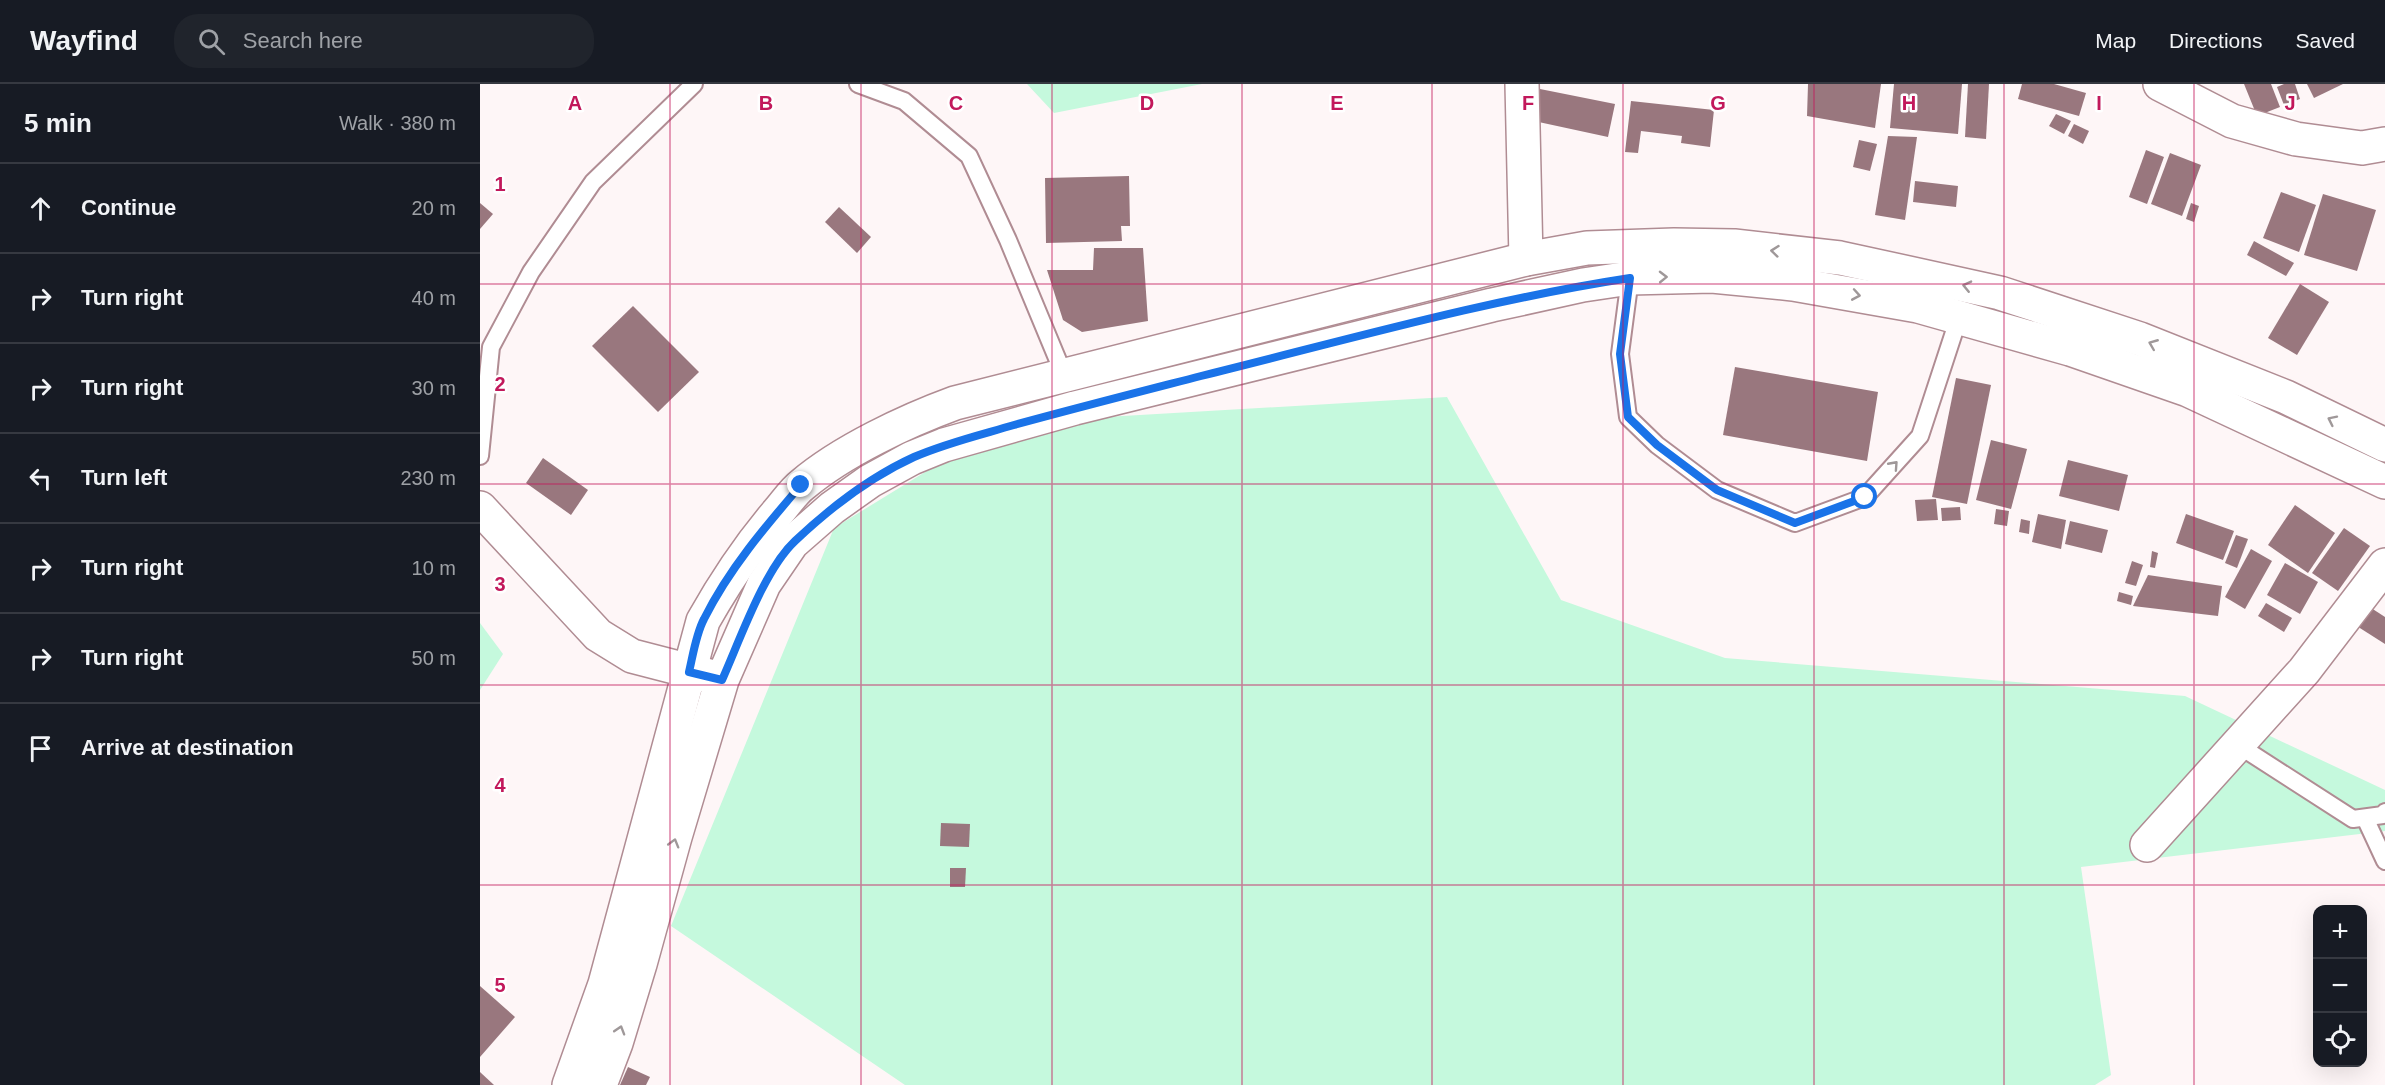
<!DOCTYPE html>
<html lang="en">
<head>
<meta charset="utf-8">
<style>
	body { margin:0; font-family:Helvetica,sans-serif; background:#20242c; color:#f1f3f6 }
	.controls { position:absolute; right:18px; bottom:18px; display:grid; overflow:hidden; border-radius:12px; box-shadow:0 6px 24px #0002 }
	.controls button { width:54px; height:54px; display:grid; place-items:center; padding:0; border:0; border-bottom:2px solid #363941; background:#171b24; color:#f1f3f6; font:30px sans-serif }
	.stop { position:absolute; width:18px; height:18px; margin:-14px; border:4px solid #1a73e8; border-radius:50%; background:#fff }
	.stop.end { background:#1a73e8; border-color:#fff; box-shadow:0 2px 6px #0008 }
	.list { margin:0; padding:0; list-style:none }
	h2 { display:flex; justify-content:space-between; align-items:center; height:78px; margin:0; padding:0 24px; font-size:26px }
	h2 small { font-size:20px; font-weight:400; color:#9ea1a6 }
	.list li { display:grid; grid-template-columns:39px 1fr auto; gap:18px; align-items:center; box-sizing:border-box; height:90px; padding:0 24px; border-top:2px solid #363941 }
	.list b { display:block; font-size:22px; white-space:nowrap }
	.list em { font-size:20px; font-style:normal; color:#9ea1a6 }
	.icon { flex:none; width:33px; height:33px; fill:none; stroke:currentColor; stroke-width:2; stroke-linecap:round; stroke-linejoin:round }
	.map { position:relative; flex:none; width:1905px; height:1001px; overflow:hidden }
	header { display:flex; align-items:center; gap:36px; box-sizing:border-box; height:84px; padding:0 30px; background:#171b24; border-bottom:2px solid #363941 }
	header strong { font-size:28px }
	nav { display:flex; gap:33px; margin-inline-start:auto; font-size:21px }
	.search { width:420px; height:54px; background:#20242c; display:flex; align-items:center; gap:15px; box-sizing:border-box; padding:0 21px; border-radius:24px; color:#9ea1a6; font-size:22px }
	main { display:flex }
	aside { flex:1; background:#171b24 }
	.map>svg:first-child { display:block }
	.green { fill:#c5f9dd }
	.building { fill:#99777e }
	.lines { fill:none; stroke-linecap:round; stroke-linejoin:round }
	.service-casing { stroke:#b08c93; stroke-width:20 }
	.minor-casing { stroke:#b08c93; stroke-width:36 }
	.tertiary-casing { stroke:#b08c93; stroke-width:36 }
	.service { stroke:#fff; stroke-width:16 }
	.minor { stroke:#fff; stroke-width:33 }
	.tertiary { stroke:#fff; stroke-width:33 }
	.oneway { stroke:#9f9899 }
	.route { stroke:#1a73e8; stroke-width:8 }
	.grid { fill:none; stroke:#c2185b; stroke-width:1.5; stroke-opacity:0.55 }
	.grid-label { font-size:20px; text-anchor:middle; font-weight:bold; fill:#c2185b; stroke:#fff; stroke-width:5; stroke-linejoin:round; paint-order:stroke }
</style>
</head>
<body>
<header>
<strong>Wayfind</strong>
<div class="search"><svg class="icon" aria-label="search" viewBox="0 0 24 24"><circle cx="10" cy="10" r="6"/><path d="M15 15l6 6"/></svg>Search here</div>
<nav><a>Map</a><a>Directions</a><a>Saved</a></nav>
</header>
<main>
<aside>
<h2>5 min<small>Walk · 380 m</small></h2>
<ul class="list">
<li><svg class="icon" aria-label="ahead" viewBox="0 0 24 24"><path d="M12 20V5M6 11l6-6 6 6"/></svg><div><b>Continue</b></div><em>20 m</em></li>
<li><svg class="icon" aria-label="right" viewBox="0 0 24 24"><path d="M7 20v-9h11M14 6l5 5-5 5"/></svg><div><b>Turn right</b></div><em>40 m</em></li>
<li><svg class="icon" aria-label="right" viewBox="0 0 24 24"><path d="M7 20v-9h11M14 6l5 5-5 5"/></svg><div><b>Turn right</b></div><em>30 m</em></li>
<li><svg class="icon" aria-label="left" viewBox="0 0 24 24"><path d="M17 20v-9H6M10 6l-5 5 5 5"/></svg><div><b>Turn left</b></div><em>230 m</em></li>
<li><svg class="icon" aria-label="right" viewBox="0 0 24 24"><path d="M7 20v-9h11M14 6l5 5-5 5"/></svg><div><b>Turn right</b></div><em>10 m</em></li>
<li><svg class="icon" aria-label="right" viewBox="0 0 24 24"><path d="M7 20v-9h11M14 6l5 5-5 5"/></svg><div><b>Turn right</b></div><em>50 m</em></li>
<li><svg class="icon" aria-label="arrive" viewBox="0 0 24 24"><path d="M6 21V4h12l-3 4 3 4H6"/></svg><div><b>Arrive at destination</b></div></li>
</ul>
</aside>
<div class="map">
<svg width="1905" height="1001" viewBox="0 0 1905 1001">
	<rect width="100%" height="100%" fill="#fef6f7"/>
	<g class="green">
		<polygon points="547,0 722,0 574,29"/>
		<polygon points="967,313 1081,516 1245,574 1705,612 1905,706 1905,747 1601,783 1631,991 1615,1001 425,1001 191,842 354,444 525,339"/>
		<polygon points="0,539 23,570 0,606"/>
	</g>
	<g class="building">
		<polygon points="1328,0 1401,0 1395,44 1327,32"/>
		<polygon points="1414,0 1482,0 1478,50 1410,44"/>
		<polygon points="1488,0 1509,0 1506,55 1485,53"/>
		<polygon points="1542,0 1574,0 1606,9 1599,32 1538,15"/>
		<polygon points="1764,0 1791,0 1800,23 1777,32"/>
		<polygon points="1804,0 1815,0 1820,15 1804,21 1797,3"/>
		<polygon points="1827,0 1863,0 1834,14"/>
		<polygon points="1060,5 1135,20 1128,53 1054,37"/>
		<polygon points="1151,17 1234,26 1230,63 1201,59 1202,52 1161,47 1158,69 1145,68"/>
		<polygon points="1576,30 1591,37 1584,50 1569,42"/>
		<polygon points="1594,40 1609,47 1603,60 1588,52"/>
		<polygon points="1408,52 1437,53 1425,136 1395,131"/>
		<polygon points="1379,56 1397,60 1390,87 1373,83"/>
		<polygon points="1666,66 1684,73 1667,120 1649,113"/>
		<polygon points="1690,69 1721,81 1702,132 1671,120"/>
		<polygon points="649,92 650,142 641,142 642,157 566,159 565,94"/>
		<polygon points="1435,97 1478,102 1476,123 1433,118"/>
		<polygon points="1801,108 1836,121 1819,168 1783,154"/>
		<polygon points="1843,110 1896,126 1877,187 1824,171"/>
		<polygon points="0,119 13,130 0,145"/>
		<polygon points="1711,119 1719,122 1714,138 1706,135"/>
		<polygon points="359,123 391,153 377,169 345,138"/>
		<polygon points="1774,157 1814,179 1806,192 1767,171"/>
		<polygon points="614,164 663,164 668,237 602,248 583,236 567,186 613,186"/>
		<polygon points="1820,200 1849,218 1817,271 1788,254"/>
		<polygon points="153,222 219,288 178,328 112,262"/>
		<polygon points="1255,283 1398,308 1387,377 1243,351"/>
		<polygon points="1476,294 1511,301 1487,420 1452,413"/>
		<polygon points="1511,356 1547,365 1531,425 1496,416"/>
		<polygon points="63,374 108,406 91,431 46,399"/>
		<polygon points="1588,376 1648,391 1639,427 1579,412"/>
		<polygon points="1456,415 1458,436 1437,437 1435,416"/>
		<polygon points="1815,421 1855,449 1828,489 1788,461"/>
		<polygon points="1480,423 1481,436 1462,437 1461,424"/>
		<polygon points="1516,425 1529,427 1527,442 1514,440"/>
		<polygon points="1558,430 1586,436 1581,465 1552,458"/>
		<polygon points="1706,430 1754,447 1743,476 1696,459"/>
		<polygon points="1541,435 1550,437 1549,450 1539,448"/>
		<polygon points="1590,437 1628,446 1622,469 1585,460"/>
		<polygon points="1864,444 1890,462 1858,507 1832,489"/>
		<polygon points="1756,451 1768,455 1757,484 1745,479"/>
		<polygon points="1771,465 1792,477 1765,525 1745,513"/>
		<polygon points="1672,467 1678,469 1675,484 1670,483"/>
		<polygon points="1652,477 1663,481 1656,502 1645,499"/>
		<polygon points="1805,479 1838,498 1820,530 1787,511"/>
		<polygon points="1668,491 1742,502 1738,532 1653,522"/>
		<polygon points="1639,508 1653,512 1651,521 1637,517"/>
		<polygon points="1786,519 1812,534 1804,548 1778,532"/>
		<polygon points="1885,520 1905,533 1905,560 1872,539"/>
		<polygon points="461,739 490,740 489,763 460,762"/>
		<polygon points="470,784 486,784 485,803 470,803"/>
		<polygon points="0,902 35,933 0,973"/>
		<polygon points="148,983 170,993 166,1001 140,1001"/>
		<polygon points="0,988 14,1001 0,1001"/>
	</g>
	<g class="lines">
		<g class="service-casing">
			<g id="service">
				<polyline points="378,0 424,17 489,72 528,156 584,291"/>
				<polyline points="1150,194 1140,270 1148,333 1177,361 1237,406 1315,439 1385,413 1440,352 1479,233"/>
				<polyline points="0,372 11,263 51,188 113,98 214,0"/>
				<polyline points="1758,661 1873,735 1903,731 1905,728"/>
				<polyline points="1885,734 1905,777"/>
			</g>
		</g>
		<g class="minor-casing">
			<g id="minor">
				<polyline points="1042,0 1046,175"/>
				<polyline points="1680,0 1752,37 1816,55 1882,64 1905,60"/>
				<polyline points="0,424 118,551 152,572 237,594"/>
				<polyline points="1667,761 1824,587 1905,481"/>
			</g>
		</g>
		<g class="tertiary-casing">
			<g id="tertiary">
				<path d="M89,1001L125,900L223,537C245,498 269,462 298,428C306,419 313,408 322,401C362,367 426,337 475,319L1046,175L1107,164L1194,161L1254,162L1360,174L1520,209L1660,255L1806,313L1905,361"/>
				<polyline points="120,1001 136,959 160,880 195,753 242,596 284,500 312,459 352,424 390,397 432,374 464,361 595,324 1012,221 1103,201 1150,194 1232,192 1313,200 1438,222 1590,265 1708,306 1905,398"/>
			</g>
		</g>
		<use href="#service" class="service"/>
		<use href="#minor" class="minor"/>
		<use href="#tertiary" class="tertiary"/>
	</g>
	<defs><path id="oneway-chevron" d="M-2-3.5L2.5 0L-2 3.5" fill="none" stroke-width="1.6" stroke-linecap="round" stroke-linejoin="round" transform="scale(1.5)"/></defs>
	<g class="oneway">
		<use href="#oneway-chevron" transform="translate(1295 167) rotate(-174)"/>
		<use href="#oneway-chevron" transform="translate(1183 193) rotate(-1)"/>
		<use href="#oneway-chevron" transform="translate(1487 202) rotate(-167)"/>
		<use href="#oneway-chevron" transform="translate(1376 211) rotate(10)"/>
		<use href="#oneway-chevron" transform="translate(1673 260) rotate(-158)"/>
		<use href="#oneway-chevron" transform="translate(1852 336) rotate(-154)"/>
		<use href="#oneway-chevron" transform="translate(1414 381) rotate(-48)"/>
		<use href="#oneway-chevron" transform="translate(194 759) rotate(-74)"/>
		<use href="#oneway-chevron" transform="translate(140 946) rotate(-73)"/>
	</g>
	<g class="lines">
		<path class="route" d="M321,401C285,443 249,485 224,535C216,550 213,571 209,588L242,596C260,556 284,486 315,457C350,424 390,393 434,373C466,359 500,351 534,341C596,324 659,308 721,292C863,257 1006,216 1150,194L1140,270L1148,333L1177,361L1237,406L1315,439L1385,413"/>
	</g>
	<path class="grid" d="M190,0V1001M381,0V1001M572,0V1001M762,0V1001M952,0V1001M1143,0V1001M1334,0V1001M1524,0V1001M1714,0V1001M0,200H1905M0,400H1905M0,601H1905M0,801H1905"/>
	<g class="grid-label">
		<text x="95" y="26">A</text>
		<text x="286" y="26">B</text>
		<text x="476" y="26">C</text>
		<text x="667" y="26">D</text>
		<text x="857" y="26">E</text>
		<text x="1048" y="26">F</text>
		<text x="1238" y="26">G</text>
		<text x="1429" y="26">H</text>
		<text x="1619" y="26">I</text>
		<text x="1810" y="26">J</text>
		<text x="20" y="107">1</text>
		<text x="20" y="307">2</text>
		<text x="20" y="507">3</text>
		<text x="20" y="708">4</text>
		<text x="20" y="908">5</text>
	</g>
</svg>
<div class="controls">
<button>+</button>
<button>−</button>
<button><svg class="icon" aria-label="locate" viewBox="0 0 24 24"><circle cx="12" cy="12" r="6"/><path d="M12 2v4M12 18v4M2 12h4M18 12h4"/></svg></button>
</div>
<div class="stop" style="left:1385px;top:413px"></div>
<div class="stop end" style="left:321px;top:401px"></div>
</div>
</main>
</body>
</html>
